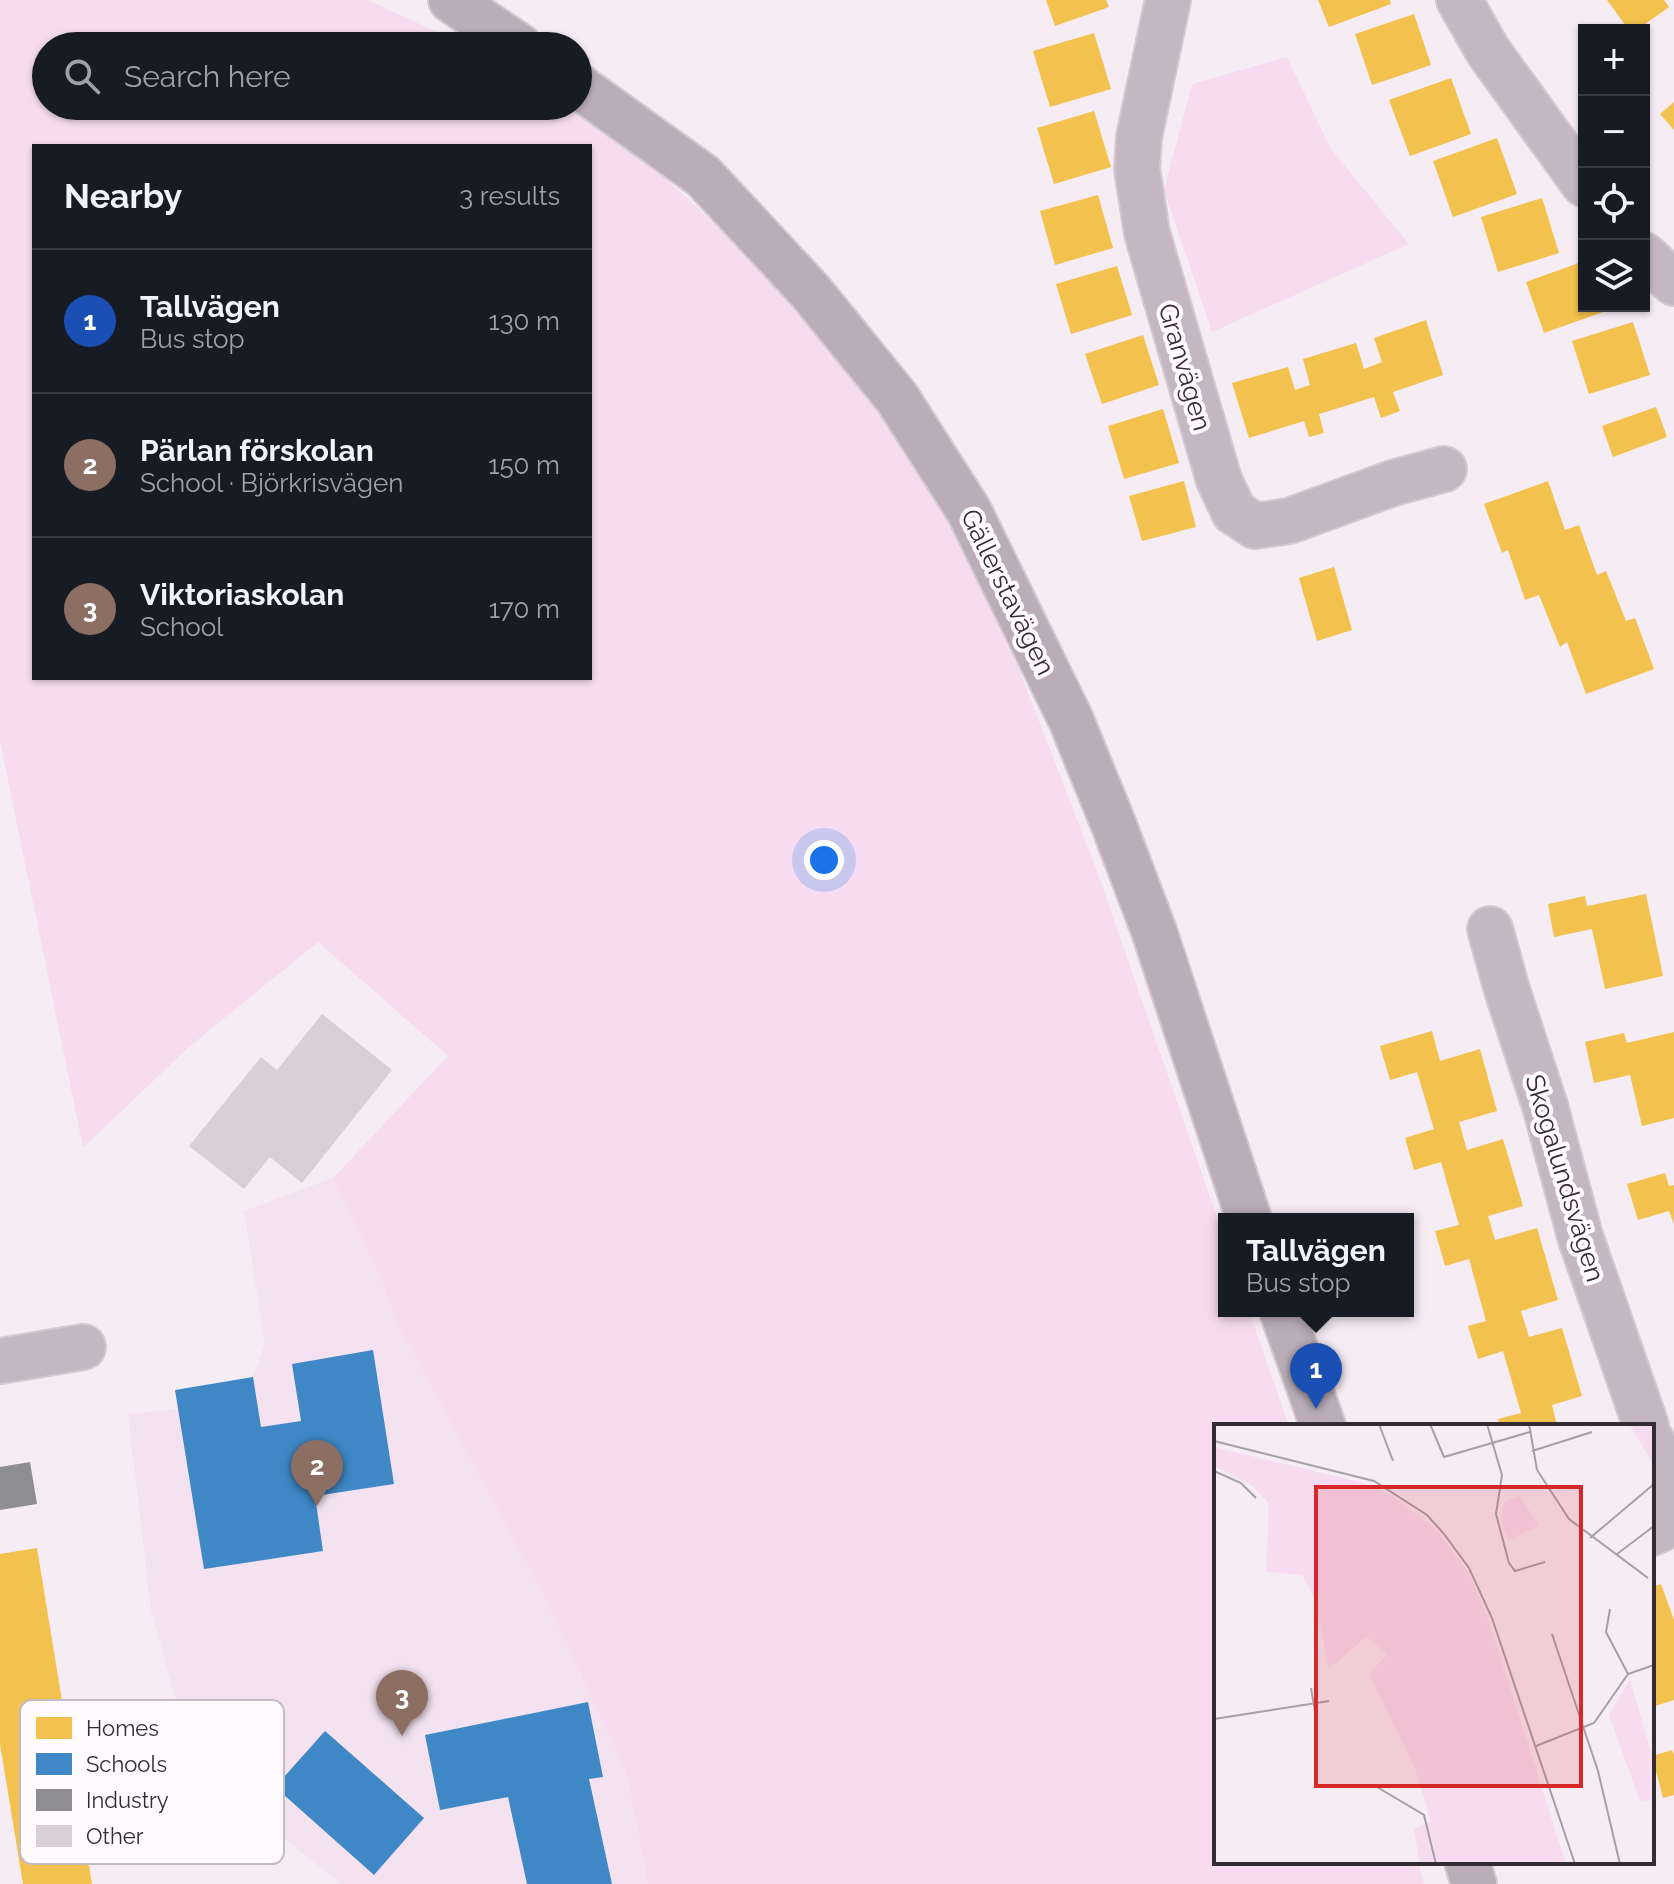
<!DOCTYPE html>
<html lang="en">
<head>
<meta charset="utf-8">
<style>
	body { margin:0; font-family:Raleway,sans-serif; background:#242831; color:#f1f3f6 }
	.controls { position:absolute; right:24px; top:24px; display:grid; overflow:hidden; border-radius:0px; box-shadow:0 2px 6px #0004 }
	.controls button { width:72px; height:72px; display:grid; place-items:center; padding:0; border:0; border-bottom:2px solid #363941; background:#171b24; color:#f1f3f6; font:40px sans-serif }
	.you { position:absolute; left:824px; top:860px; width:28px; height:28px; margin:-20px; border:6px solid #fff; border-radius:50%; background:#1a73e8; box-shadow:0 0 0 12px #1a73e833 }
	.badge { display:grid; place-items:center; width:52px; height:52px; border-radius:50%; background:#776f76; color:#fff; font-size:26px; font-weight:700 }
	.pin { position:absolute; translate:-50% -66px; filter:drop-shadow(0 2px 4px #0008) }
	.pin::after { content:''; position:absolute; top:42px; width:28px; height:24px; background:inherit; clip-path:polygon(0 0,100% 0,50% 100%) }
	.popup { position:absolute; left:1218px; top:1213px; width:196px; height:104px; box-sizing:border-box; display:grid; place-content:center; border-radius:0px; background:#171b24; filter:drop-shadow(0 2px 6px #0005); font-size:26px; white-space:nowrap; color:#9ea1a6 }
	.popup b { font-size:30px; color:#f1f3f6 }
	.popup::after { content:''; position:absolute; left:50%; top:100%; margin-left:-16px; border:16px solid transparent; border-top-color:#171b24 }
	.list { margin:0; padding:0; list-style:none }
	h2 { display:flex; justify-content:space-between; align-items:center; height:104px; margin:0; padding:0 32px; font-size:34px }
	h2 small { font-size:26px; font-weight:400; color:#9ea1a6 }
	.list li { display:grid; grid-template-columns:52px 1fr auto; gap:24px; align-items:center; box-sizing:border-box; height:144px; padding:0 32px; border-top:2px solid #363941 }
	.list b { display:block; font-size:30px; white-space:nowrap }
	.list p { margin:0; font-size:26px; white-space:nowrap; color:#9ea1a6 }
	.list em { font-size:26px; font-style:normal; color:#9ea1a6 }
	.icon { flex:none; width:44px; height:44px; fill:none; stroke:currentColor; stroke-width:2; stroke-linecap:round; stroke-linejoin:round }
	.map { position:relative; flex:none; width:1674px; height:1884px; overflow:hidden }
	.search { position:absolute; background:#171b24; box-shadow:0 2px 6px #0004; left:32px; top:32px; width:560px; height:88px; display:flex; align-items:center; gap:20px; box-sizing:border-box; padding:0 28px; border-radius:44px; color:#9ea1a6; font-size:30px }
	.panel { position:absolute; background:#171b24; box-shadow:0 2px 6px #0004; left:32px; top:144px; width:560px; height:536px; border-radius:0px }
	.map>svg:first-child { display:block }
	.built { fill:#f4e2f0 }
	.green { fill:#f7dcf1; fill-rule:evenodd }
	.homes { fill:#f2c14e }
	.schools { fill:#3f88c5 }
	.industry { fill:#8d8d92 }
	.building { fill:#daced7 }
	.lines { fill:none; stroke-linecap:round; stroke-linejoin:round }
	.street-casing { stroke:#d2cad0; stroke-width:48 }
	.secondary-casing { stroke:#d2cad0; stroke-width:48 }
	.street { stroke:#c4b7c1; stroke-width:44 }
	.secondary { stroke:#baadb8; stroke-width:44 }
	.labels { text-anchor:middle; stroke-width:8; stroke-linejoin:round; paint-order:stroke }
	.street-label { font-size:26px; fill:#332c32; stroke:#fefafd }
	.inset-road { fill:none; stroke:#a89fa6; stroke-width:2 }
	.view { fill:#d62828; fill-opacity:0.15; stroke:#d62828; stroke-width:4 }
	.inset-edge { fill:none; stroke:#332c32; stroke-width:4 }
	.key { fill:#fefafd; stroke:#c1bcc0; stroke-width:2 }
	.key-label { font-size:22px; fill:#332c32 }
</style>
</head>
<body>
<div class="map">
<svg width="1674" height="1884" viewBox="0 0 1674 1884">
	<rect width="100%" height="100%" fill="#f6ecf4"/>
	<polygon class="built" points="333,1178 379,1274 396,1320 545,1598 626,1772 648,1884 341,1884 227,1792 176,1701 151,1610 128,1414 178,1409 175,1390 253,1377 265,1344 244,1211"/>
	<g class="green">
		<path d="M0,0H368L467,46H46V106H564L646,161L771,274L892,428L974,553L1097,871L1224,1237V1311H1249L1289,1426H1216V1862H1418L1424,1884H648L626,1772L545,1598L396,1320L379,1274L333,1178L448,1056L318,942L190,1046L83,1148L0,741ZM34,146H590V678H34Z"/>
		<polygon points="1287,57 1331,149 1409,244 1212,332 1164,190 1192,84"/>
	</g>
	<g class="homes">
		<polygon points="1046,0 1106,0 1109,7 1055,26"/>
		<polygon points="1318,0 1390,0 1391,4 1329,27"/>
		<polygon points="1607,0 1664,0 1669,7 1637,30 1629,30"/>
		<polygon points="1414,14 1431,65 1372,85 1355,34"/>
		<polygon points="1094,33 1111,89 1050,107 1033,51"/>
		<polygon points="1451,78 1471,134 1410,156 1389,100"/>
		<polygon points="1674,102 1674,130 1660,114"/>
		<polygon points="1094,111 1111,167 1054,184 1037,128"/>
		<polygon points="1497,138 1517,194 1453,217 1433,161"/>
		<polygon points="1098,195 1113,248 1055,265 1040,211"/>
		<polygon points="1542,198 1559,253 1498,272 1481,217"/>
		<polygon points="1584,261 1584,306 1601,306 1603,312 1544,333 1526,282"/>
		<polygon points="1117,266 1132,315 1071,334 1056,284"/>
		<polygon points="1426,320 1443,375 1393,392 1400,411 1381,418 1374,397 1319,414 1324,433 1309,437 1304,421 1249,438 1232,383 1288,367 1295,390 1310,385 1303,359 1356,343 1364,369 1382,362 1374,338"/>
		<polygon points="1633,322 1650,375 1589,394 1572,341"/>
		<polygon points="1143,335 1159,385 1102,404 1085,354"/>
		<polygon points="1656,407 1667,437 1613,457 1602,426"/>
		<polygon points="1163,409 1179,463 1124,479 1108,426"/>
		<polygon points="1184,481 1196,527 1142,541 1129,496"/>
		<polygon points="1548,481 1565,530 1579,525 1597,575 1606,571 1626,621 1635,618 1654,669 1586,694 1567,642 1560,647 1539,595 1525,600 1508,550 1502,553 1484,504"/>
		<polygon points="1334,567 1352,630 1317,641 1299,578"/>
		<polygon points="1646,894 1663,976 1605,989 1592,929 1554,937 1548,904 1585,896 1587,906"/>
		<polygon points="1432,1031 1440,1061 1480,1049 1497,1111 1459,1122 1467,1150 1503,1139 1523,1206 1488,1216 1495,1240 1537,1228 1558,1300 1521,1311 1529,1337 1562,1328 1582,1396 1552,1405 1557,1426 1500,1426 1498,1419 1521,1413 1503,1351 1478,1359 1468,1326 1486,1321 1469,1259 1445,1266 1435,1231 1459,1225 1441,1162 1414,1170 1405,1138 1434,1129 1417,1072 1390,1080 1380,1046"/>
		<polygon points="1674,1032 1674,1118 1642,1126 1630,1075 1594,1083 1585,1042 1624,1033 1627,1043"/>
		<polygon points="1665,1173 1669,1186 1674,1185 1674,1224 1669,1211 1638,1220 1627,1184"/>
		<polygon points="37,1548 92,1884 23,1884 0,1744 0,1554"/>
		<polygon points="1661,1584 1674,1620 1674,1700 1652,1707 1652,1587"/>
		<polygon points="1672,1750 1674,1755 1674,1795 1663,1798 1652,1756"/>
	</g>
	<g class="schools">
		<polygon points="373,1350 394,1484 315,1496 323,1551 204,1569 175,1390 253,1377 261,1427 301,1421 292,1364"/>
		<polygon points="588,1702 603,1777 589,1779 612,1884 527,1884 508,1797 440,1810 425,1735"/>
		<polygon points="325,1731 424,1818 374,1875 275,1787"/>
	</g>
	<polygon class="industry" points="30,1462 37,1504 0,1510 0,1467"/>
	<polygon class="building" points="322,1014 392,1070 302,1183 270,1157 244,1189 189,1146 261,1057 277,1070"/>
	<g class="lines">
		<g class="street-casing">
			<g id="street">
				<polyline points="1168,0 1139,137 1137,169 1147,233 1219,480 1234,512 1255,526 1289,521 1393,483 1444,469"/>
				<polyline points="1459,0 1488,51 1584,184"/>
				<polyline points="1644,255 1674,283"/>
				<polyline points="1490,929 1507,990 1545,1106 1580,1236 1646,1426"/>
				<polyline points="0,1361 83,1347"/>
				<polyline points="1652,1441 1674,1497"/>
				<polyline points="1652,1533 1674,1523"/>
			</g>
		</g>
		<g class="secondary-casing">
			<g id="secondary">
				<polyline points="451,0 519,46"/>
				<polyline points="578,86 703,176 810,291 897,398 969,511 1071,720 1113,823 1154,931 1249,1219"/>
				<polyline points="1282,1311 1323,1426"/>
				<polyline points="1467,1862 1474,1884"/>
			</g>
		</g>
		<use href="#street" class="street"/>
		<use href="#secondary" class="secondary"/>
	</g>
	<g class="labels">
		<g class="street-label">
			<text transform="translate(1185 367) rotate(74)" y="9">Granvägen</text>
			<text transform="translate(1008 592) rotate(64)" y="9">Gällerstavägen</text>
			<text transform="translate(1565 1178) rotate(73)" y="9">Skogalundsvägen</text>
		</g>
	</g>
	<g transform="translate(1214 1424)">
		<rect width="440" height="440" fill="#f6ecf4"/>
		<path d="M415,0H440V42ZM0,23L150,59L180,73L224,107L256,151L276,201L352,440H206L200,405L217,397L201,344L155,250L173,230L152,213L115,245L101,175L88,151L52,148L55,80L39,62L0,42ZM306,72L325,102L294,116L286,93L291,77ZM416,255L438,332L437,376L426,377L395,291Z" fill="#f7dcf1"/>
		<path class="inset-road" d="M165,0L179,37M216,0L230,33L316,8M273,0L288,51L282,90L295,139L301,147L331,138M315,0L323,46L355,95L434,154M0,17L160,57L213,91L230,110L255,144L278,194L361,440M318,27L378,8M0,47L27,59L42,74M376,114L440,60M403,130L440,102M396,185L392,208L414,250M338,210L384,347L406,440M97,264L102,293M0,295L115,277M322,322L380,299L414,250L440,241M163,363L210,391L222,440"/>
		<path class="view" d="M102,63H367V362H102Z"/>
		<rect width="440" height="440" class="inset-edge"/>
	</g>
	<rect x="20" y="1700" width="264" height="164" rx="12" class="key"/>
	<rect x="36" y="1717" width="36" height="22" fill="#f2c14e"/>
	<rect x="36" y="1753" width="36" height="22" fill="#3f88c5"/>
	<rect x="36" y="1789" width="36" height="22" fill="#8d8d92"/>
	<rect x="36" y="1825" width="36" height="22" fill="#daced7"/>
	<g class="key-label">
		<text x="86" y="1736">Homes</text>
		<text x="86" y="1772">Schools</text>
		<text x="86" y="1808">Industry</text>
		<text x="86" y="1844">Other</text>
	</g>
</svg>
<div class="controls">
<button>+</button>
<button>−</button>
<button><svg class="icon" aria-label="locate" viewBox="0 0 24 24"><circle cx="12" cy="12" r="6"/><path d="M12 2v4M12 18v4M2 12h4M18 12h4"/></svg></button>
<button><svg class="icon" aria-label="layers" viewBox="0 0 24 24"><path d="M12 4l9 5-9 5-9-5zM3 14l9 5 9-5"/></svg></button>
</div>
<div class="you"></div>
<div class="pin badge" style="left:1316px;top:1409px;background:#1a4fb4">1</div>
<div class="popup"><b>Tallvägen</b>Bus stop</div>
<div class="pin badge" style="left:317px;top:1506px;background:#8d6e63">2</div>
<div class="pin badge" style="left:402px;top:1736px;background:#8d6e63">3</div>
<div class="search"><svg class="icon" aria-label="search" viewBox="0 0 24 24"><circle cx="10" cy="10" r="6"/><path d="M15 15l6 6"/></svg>Search here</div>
<section class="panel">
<h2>Nearby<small>3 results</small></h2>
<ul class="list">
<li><span class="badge" style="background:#1a4fb4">1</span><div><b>Tallvägen</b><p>Bus stop</p></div><em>130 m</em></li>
<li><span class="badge" style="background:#8d6e63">2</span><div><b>Pärlan förskolan</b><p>School · Björkrisvägen</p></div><em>150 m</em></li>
<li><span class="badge" style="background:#8d6e63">3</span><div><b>Viktoriaskolan</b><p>School</p></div><em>170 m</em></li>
</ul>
</section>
</div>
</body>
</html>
